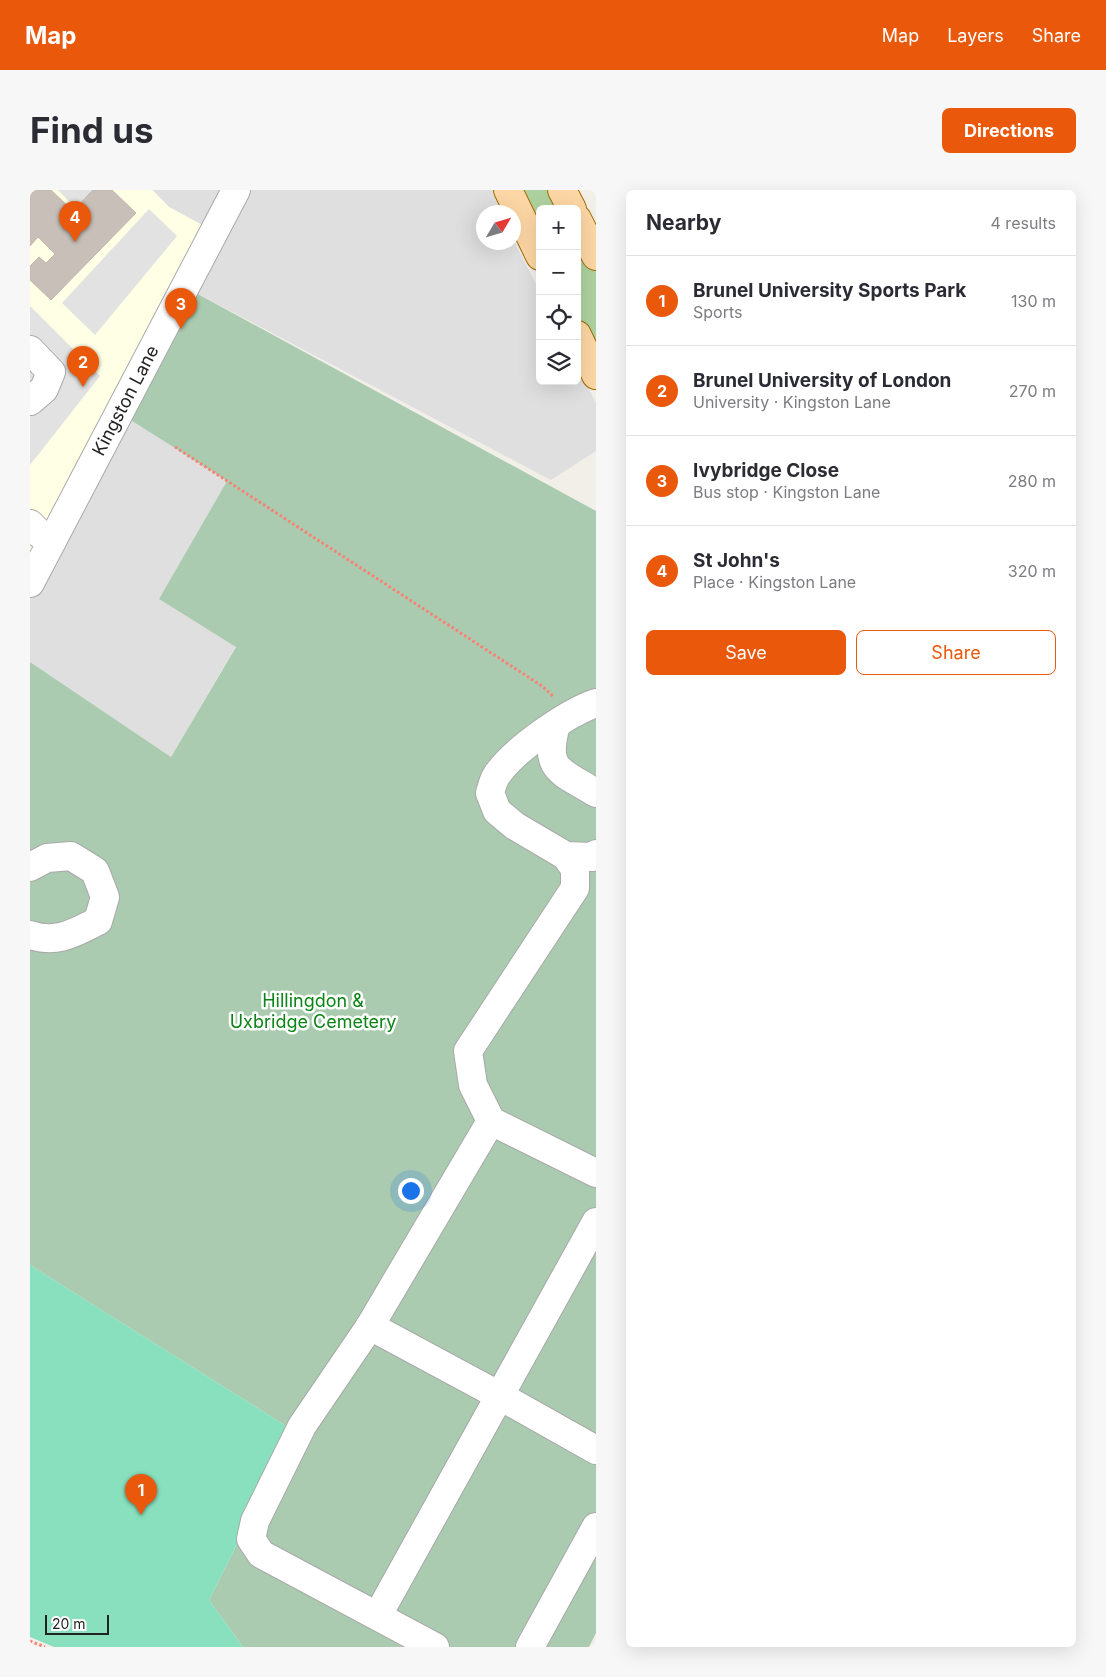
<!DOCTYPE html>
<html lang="en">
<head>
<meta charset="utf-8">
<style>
	body { margin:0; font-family:Inter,sans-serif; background:#f7f7f7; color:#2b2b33 }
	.controls { position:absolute; right:15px; top:15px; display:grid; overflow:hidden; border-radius:8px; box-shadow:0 5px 20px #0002 }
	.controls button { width:45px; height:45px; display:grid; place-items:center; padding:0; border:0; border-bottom:1px solid #e1e1e2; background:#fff; color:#2b2b33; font:25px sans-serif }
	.compass { position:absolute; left:446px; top:15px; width:45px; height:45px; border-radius:50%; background:#fff; box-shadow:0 5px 20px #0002; rotate:52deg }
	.scale { position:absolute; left:15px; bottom:12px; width:64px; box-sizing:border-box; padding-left:5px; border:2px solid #222; border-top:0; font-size:14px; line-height:18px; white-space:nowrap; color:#222; -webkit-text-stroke:4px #fff; paint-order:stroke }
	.you { position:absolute; left:380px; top:1000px; width:18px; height:18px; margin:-12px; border:4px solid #fff; border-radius:50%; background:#1a73e8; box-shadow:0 0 0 8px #1a73e833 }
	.badge { display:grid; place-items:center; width:32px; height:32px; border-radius:50%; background:#ea580c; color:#fff; font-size:16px; font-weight:700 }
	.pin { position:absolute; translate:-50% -41px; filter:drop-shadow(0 1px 2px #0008) }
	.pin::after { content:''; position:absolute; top:26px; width:18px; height:15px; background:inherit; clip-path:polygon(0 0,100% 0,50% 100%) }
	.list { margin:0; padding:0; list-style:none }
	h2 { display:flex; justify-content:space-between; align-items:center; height:65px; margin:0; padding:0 20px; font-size:21px }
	h2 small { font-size:16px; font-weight:400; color:#7c7c81 }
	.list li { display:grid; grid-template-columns:32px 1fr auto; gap:15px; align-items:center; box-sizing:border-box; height:90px; padding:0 20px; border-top:1px solid #e1e1e2 }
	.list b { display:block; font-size:19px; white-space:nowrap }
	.list p { margin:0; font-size:16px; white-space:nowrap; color:#7c7c81 }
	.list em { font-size:16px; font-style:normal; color:#7c7c81 }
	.actions { display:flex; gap:10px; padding:15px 20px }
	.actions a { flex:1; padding:11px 0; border:1px solid #ea580c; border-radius:8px; text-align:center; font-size:18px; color:#ea580c }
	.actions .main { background:#ea580c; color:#fff }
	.icon { flex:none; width:28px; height:28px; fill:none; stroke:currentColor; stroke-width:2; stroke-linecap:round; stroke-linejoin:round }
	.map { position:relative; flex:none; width:566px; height:1457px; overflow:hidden; border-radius:8px }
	header { display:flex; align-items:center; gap:30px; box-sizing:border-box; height:70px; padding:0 25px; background:#ea580c; color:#fff }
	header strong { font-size:24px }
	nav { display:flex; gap:28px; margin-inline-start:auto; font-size:18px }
	.intro { display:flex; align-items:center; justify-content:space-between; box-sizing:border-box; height:120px; padding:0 30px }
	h1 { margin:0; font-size:35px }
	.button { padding:12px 22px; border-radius:8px; background:#ea580c; color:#fff; font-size:18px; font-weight:700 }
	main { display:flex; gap:30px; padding:0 30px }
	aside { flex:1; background:#fff; border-radius:8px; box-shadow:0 5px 20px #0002 }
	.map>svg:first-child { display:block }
	.residential { fill:#e0dfdf }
	.education { fill:#ffffe5 }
	.forest { fill:#add19e }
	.cemetery { fill:#aacbaf }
	.pitch { fill:#88e0be }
	.parking { fill:#e2e2e2 }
	.building { fill:#c7bfb8; stroke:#c4b6ab }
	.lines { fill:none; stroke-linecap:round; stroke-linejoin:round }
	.minor-casing { stroke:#a9a9a9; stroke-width:30 }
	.major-casing { stroke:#a06b00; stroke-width:30 }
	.path { stroke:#fa8072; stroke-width:3; stroke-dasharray:2.5 2.5; stroke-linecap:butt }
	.minor { stroke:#fff; stroke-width:28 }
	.major { stroke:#fcd6a4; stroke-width:28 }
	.labels { text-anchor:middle; stroke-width:5; stroke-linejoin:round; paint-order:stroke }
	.street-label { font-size:18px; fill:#222; stroke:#fff }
	.park-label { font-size:18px; fill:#0c8416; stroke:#fff }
</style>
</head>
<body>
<header>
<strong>Map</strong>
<nav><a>Map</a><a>Layers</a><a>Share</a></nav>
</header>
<div class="intro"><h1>Find us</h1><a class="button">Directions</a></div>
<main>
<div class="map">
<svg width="566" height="1457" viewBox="0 0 566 1457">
	<rect width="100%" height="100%" fill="#f2efe9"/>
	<g class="residential">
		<polygon points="123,0 464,0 470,22 453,22 453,52 483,52 484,51 510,102 510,191 547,191 547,176 566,213 566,261 521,290 155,97 185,42 139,17"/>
		<polygon points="91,224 197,291 129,409 206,456 141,567 0,472 0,385"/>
	</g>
	<polygon class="education" points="0,0 122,0 139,17 185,42 0,384"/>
	<g class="forest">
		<polygon points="478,0 532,0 542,19 510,19 510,66"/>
		<polygon points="547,29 566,66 566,185 547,145"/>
	</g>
	<polygon class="cemetery" points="155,97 566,321 566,1443 559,1457 213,1457 179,1410 264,1241 0,1075 0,472 141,567 206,457 129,409 197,291 91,224"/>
	<polygon class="pitch" points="0,1075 264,1241 179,1410 213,1457 24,1457 0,1447"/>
	<g class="parking">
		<polygon points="28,0 71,0 50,23"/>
		<polygon points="119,19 147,46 65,145 32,113"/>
		<polygon points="0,116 70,186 0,275"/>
	</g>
	<polygon class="building" points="0,0 21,0 43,21 63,0 82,0 106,23 21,110 0,90 0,76 9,67 16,73 25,64 8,47 0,56"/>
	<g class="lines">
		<g class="minor-casing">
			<g id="minor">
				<polyline points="0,160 21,182 14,199 0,211"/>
				<polyline points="0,334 10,344 22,351"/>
				<path id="s1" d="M0,393L206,0"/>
				<path d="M566,513C537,523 487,558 469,582C464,587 462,596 460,603L467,621L485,636L536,666L562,667L566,664"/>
				<path d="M526,535C513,581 531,581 566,603"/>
				<polyline points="536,666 545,679 545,698 438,861 443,895 461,931 566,983"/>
				<path d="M0,677L17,668L41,666L65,681L75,707L68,731C44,743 27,754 0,745"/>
				<polyline points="340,1136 470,1206 566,1260"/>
				<polyline points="348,1425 566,1032"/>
				<polyline points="405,1457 231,1364 221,1349 225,1331 272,1236 340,1136 461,931"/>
				<polyline points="500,1457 566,1337"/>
			</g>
		</g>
		<g class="major-casing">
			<g id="major">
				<polyline points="478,0 510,66"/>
				<polyline points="532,0 542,19"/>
				<polyline points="547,29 566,66"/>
				<polyline points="547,145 566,185"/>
			</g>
		</g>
		<g class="path">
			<polyline points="145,257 512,496 524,507"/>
			<polyline points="0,1451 15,1457"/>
		</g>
		<use href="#minor" class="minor"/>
		<use href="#major" class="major"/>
	</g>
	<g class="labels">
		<g class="street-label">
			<text dy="6" stroke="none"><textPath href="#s1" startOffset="206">Kingston Lane</textPath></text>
		</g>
		<g class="park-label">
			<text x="283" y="817">Hillingdon &amp;<tspan x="283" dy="21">Uxbridge Cemetery</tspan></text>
		</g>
	</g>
</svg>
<div class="controls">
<button>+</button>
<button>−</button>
<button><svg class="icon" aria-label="locate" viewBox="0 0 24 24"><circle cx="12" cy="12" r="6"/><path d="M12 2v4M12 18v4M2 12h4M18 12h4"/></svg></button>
<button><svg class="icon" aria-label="layers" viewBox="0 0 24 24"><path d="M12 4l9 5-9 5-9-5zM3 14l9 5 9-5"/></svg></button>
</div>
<svg class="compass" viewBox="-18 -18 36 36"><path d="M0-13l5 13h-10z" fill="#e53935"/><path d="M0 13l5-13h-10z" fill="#7c7c81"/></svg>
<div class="scale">20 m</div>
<div class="you"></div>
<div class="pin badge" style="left:111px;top:1325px">1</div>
<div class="pin badge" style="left:53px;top:197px">2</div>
<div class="pin badge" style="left:151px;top:139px">3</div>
<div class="pin badge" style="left:45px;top:52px">4</div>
</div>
<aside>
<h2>Nearby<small>4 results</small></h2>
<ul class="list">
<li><span class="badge">1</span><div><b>Brunel University Sports Park</b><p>Sports</p></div><em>130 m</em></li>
<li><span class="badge">2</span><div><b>Brunel University of London</b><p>University · Kingston Lane</p></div><em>270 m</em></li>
<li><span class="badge">3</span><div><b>Ivybridge Close</b><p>Bus stop · Kingston Lane</p></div><em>280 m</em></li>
<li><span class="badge">4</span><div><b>St John's</b><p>Place · Kingston Lane</p></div><em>320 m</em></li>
</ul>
<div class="actions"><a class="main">Save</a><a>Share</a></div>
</aside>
</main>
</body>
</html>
